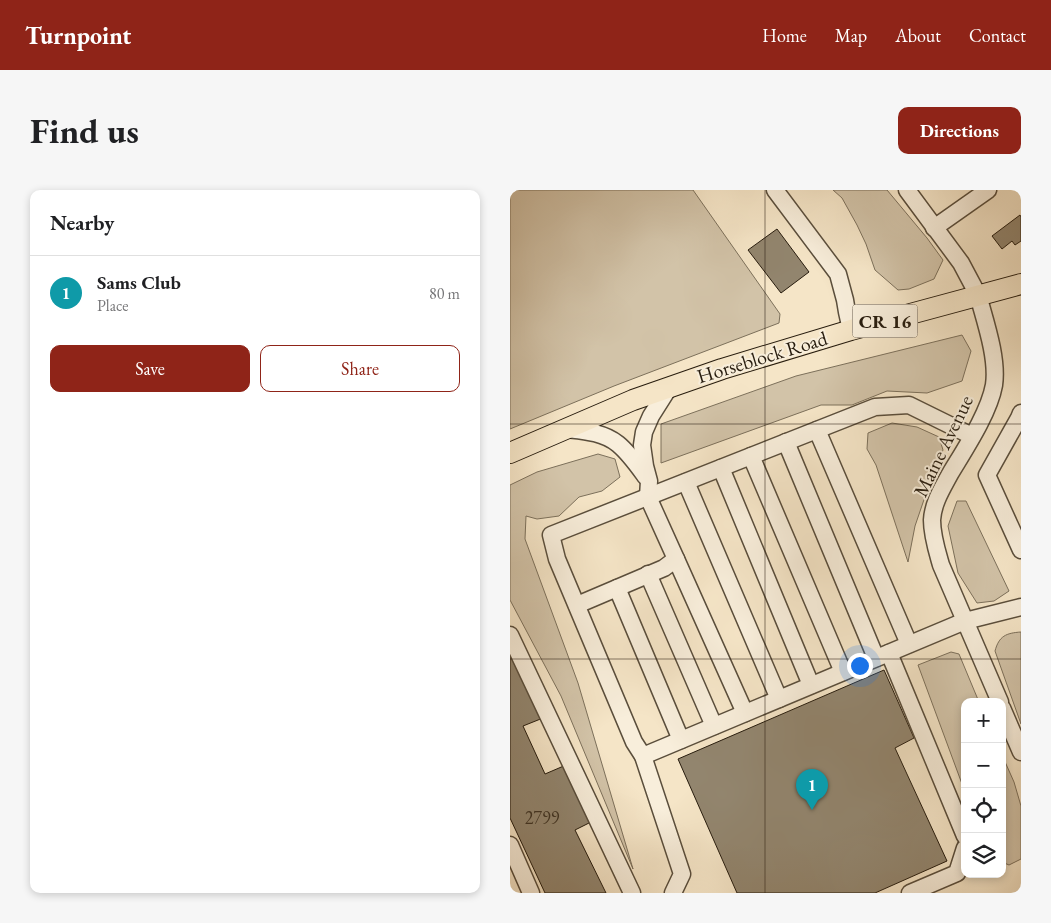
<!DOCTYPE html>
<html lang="en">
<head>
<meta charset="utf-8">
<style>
	body { margin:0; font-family:"EB Garamond",serif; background:#f6f6f6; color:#202124 }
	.controls { position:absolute; right:15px; bottom:15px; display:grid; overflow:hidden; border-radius:10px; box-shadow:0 2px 8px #0003 }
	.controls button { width:45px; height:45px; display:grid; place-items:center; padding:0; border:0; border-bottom:1px solid #e0e0e0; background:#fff; color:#202124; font:25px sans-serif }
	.you { position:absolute; left:349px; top:475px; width:18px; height:18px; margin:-12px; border:4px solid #fff; border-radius:50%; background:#1a73e8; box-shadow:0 0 0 8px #1a73e833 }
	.badge { display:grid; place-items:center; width:32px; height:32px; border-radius:50%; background:#8f2418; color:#fff; font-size:16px; font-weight:700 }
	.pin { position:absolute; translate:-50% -41px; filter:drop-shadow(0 1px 2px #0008) }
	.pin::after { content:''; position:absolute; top:26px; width:18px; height:15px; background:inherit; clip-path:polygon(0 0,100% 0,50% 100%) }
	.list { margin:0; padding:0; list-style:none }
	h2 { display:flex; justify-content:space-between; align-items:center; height:65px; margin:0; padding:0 20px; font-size:21px }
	h2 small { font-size:16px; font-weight:400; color:#757577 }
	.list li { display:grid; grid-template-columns:32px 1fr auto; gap:15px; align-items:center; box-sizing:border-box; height:75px; padding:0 20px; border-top:1px solid #e0e0e0 }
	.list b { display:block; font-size:19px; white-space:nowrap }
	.list p { margin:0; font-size:16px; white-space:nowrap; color:#757577 }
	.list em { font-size:16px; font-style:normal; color:#757577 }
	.actions { display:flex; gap:10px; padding:15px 20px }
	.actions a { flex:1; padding:11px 0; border:1px solid #8f2418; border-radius:10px; text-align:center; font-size:18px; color:#8f2418 }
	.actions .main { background:#8f2418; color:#fff }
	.icon { flex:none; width:28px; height:28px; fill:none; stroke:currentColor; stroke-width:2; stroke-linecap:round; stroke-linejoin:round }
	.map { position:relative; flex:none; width:511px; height:703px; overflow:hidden; border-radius:10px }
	header { display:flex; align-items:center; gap:30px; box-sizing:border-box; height:70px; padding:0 25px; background:#8f2418; color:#fff }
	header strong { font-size:24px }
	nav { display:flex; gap:28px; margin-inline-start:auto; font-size:18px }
	.intro { display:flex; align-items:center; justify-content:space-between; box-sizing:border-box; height:120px; padding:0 30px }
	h1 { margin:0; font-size:35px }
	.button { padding:12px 22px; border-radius:10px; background:#8f2418; color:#fff; font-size:18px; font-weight:700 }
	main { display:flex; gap:30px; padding:0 30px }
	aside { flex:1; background:#fff; border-radius:10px; box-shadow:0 2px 8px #0003 }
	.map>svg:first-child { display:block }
	.green { fill:#d2c3a8; stroke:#7c705b }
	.building { fill:#92856e; stroke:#271c0e }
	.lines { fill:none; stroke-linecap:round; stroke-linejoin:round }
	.minor-casing { stroke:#5a4e3c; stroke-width:19 }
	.major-casing { stroke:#271c0e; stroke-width:22 }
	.minor { stroke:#f8eedb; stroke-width:16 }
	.major { stroke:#f5e5c7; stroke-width:20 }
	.grid { fill:none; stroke:#271c0e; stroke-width:1; stroke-opacity:0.55 }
	.labels { text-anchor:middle; stroke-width:4; stroke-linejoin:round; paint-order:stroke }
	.number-label { font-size:18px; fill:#423626 }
	.shield { fill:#f8eedb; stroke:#665b4c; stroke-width:1 }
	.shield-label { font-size:19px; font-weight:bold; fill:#271c0e }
	.street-label { font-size:20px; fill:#271c0e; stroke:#f8eedb }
</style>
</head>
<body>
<header>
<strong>Turnpoint</strong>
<nav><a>Home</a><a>Map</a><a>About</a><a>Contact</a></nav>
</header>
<div class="intro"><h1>Find us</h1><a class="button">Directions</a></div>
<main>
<aside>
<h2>Nearby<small></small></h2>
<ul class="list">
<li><span class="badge" style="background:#0f9aa8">1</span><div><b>Sams Club</b><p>Place</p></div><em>80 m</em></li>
</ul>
<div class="actions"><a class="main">Save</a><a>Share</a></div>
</aside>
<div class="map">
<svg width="511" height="703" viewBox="0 0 511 703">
	<rect width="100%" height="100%" fill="#f5e5c7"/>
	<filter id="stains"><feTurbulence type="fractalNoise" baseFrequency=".004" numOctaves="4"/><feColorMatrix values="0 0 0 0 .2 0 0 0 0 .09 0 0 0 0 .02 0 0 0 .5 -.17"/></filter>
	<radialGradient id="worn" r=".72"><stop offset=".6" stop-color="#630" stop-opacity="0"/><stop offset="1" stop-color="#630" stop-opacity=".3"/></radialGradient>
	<g class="green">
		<polygon points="0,0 183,0 270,124 269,133 104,196 0,239"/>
		<polygon points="323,0 377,0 417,48 433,70 424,89 399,99 388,100 365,80 356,54 347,35 332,8"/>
		<polygon points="452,145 461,161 452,191 417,203 377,201 342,215 311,215 151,273 151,234 286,186"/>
		<polygon points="382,233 407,237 429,247 433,260 420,292 405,336 398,372 366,275 357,259 358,243"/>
		<polygon points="88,264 105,269 110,287 92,301 69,307 49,326 27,329 16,326 15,349 68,493 123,679 51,506 0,410 0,295 27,282"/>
		<polygon points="447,311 456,311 499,401 484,411 467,413 448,383 438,336"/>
		<path d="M511,442V534L485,461C489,446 496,443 511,442Z"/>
		<polygon points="441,462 449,464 469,512 455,512 455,602 408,475"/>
		<polygon points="492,565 504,592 511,616 511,669 499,675 492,672"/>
	</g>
	<g class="building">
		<polygon points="510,25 511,27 511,51 505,55 502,51 492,59 482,46"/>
		<polygon points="267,39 299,82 271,103 238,60"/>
		<polygon points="0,459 33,528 13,536 35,584 56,575 83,631 65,640 96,703 35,703 0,628"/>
		<polygon points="374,480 404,548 385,558 437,671 365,703 227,703 168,569"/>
	</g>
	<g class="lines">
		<g class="minor-casing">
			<g id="minor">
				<polyline points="265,0 328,84 335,110 337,122 341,140"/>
				<path d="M397,0L451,73L468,105C475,131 488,168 484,195C479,223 455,259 440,284C432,299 423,313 422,330C422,346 427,361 431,375L490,512"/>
				<polyline points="424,38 478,0"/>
				<polyline points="511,223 509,228 477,285 511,360"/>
				<path d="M56,239C74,241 93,242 108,254C119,263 128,276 136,287"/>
				<polyline points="307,240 399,454"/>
				<polyline points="276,252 366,468"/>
				<polyline points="241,266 333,482"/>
				<polyline points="211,278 301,495"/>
				<polyline points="176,292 269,509"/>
				<polyline points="166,369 235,523"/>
				<polyline points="138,384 204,536"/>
				<polyline points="107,398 171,550"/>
				<polyline points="67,415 154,378 166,369 138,307 139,291 135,276 132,255 134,242 141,226 160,196"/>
				<polyline points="0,445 122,703"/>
				<polyline points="379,463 455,646"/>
				<polyline points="492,518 511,562"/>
				<polyline points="133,566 455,431 511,417"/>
				<polyline points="0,655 21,703"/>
				<polyline points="163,703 172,684 133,566 124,552 47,369 41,345 365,217 399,215 462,246"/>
				<polyline points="400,703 447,683 455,658"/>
			</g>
		</g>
		<g class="major-casing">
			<polyline id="major" points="0,263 123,210 212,179 341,140 511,94"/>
		</g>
		<use href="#minor" class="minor"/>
		<use href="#major" class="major"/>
	</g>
	<path class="grid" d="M255,0V703M0,234H511M0,469H511"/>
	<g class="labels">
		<g class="number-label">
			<text x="32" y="634">2799</text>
		</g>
		<rect class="shield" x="342.5" y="114.5" width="65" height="33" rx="4"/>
		<g class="shield-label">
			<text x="375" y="138">CR 16</text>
		</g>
		<g class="street-label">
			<text transform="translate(252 167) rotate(-17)" y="7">Horseblock Road</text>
			<text transform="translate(433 256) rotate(-64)" y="7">Maine Avenue</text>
		</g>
	</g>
	<rect width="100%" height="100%" filter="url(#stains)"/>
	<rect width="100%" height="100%" fill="url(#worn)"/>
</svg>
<div class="controls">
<button>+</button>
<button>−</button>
<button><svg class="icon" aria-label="locate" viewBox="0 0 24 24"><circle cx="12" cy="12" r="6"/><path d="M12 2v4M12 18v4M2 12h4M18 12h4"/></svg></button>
<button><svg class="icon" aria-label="layers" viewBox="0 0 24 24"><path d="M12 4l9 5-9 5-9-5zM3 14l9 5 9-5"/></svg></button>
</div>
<div class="you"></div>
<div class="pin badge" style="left:302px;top:620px;background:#0f9aa8">1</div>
</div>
</main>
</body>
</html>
